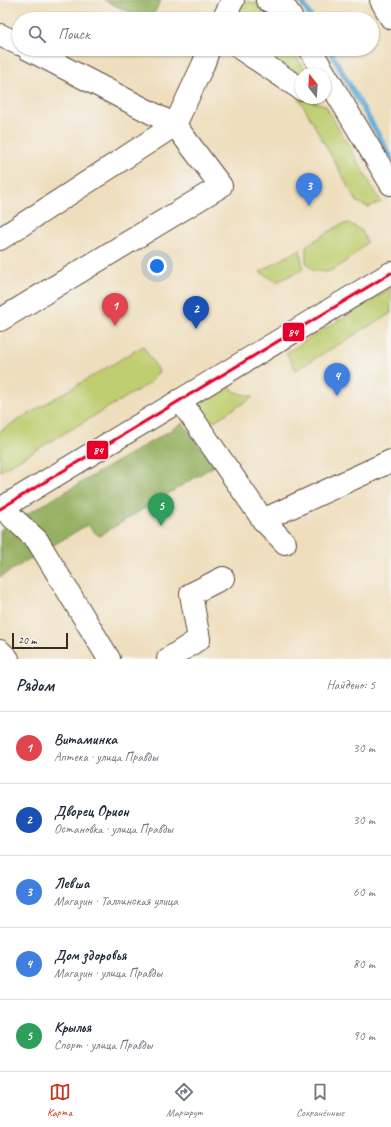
<!DOCTYPE html>
<html lang="ru">
<head>
<meta charset="utf-8">
<style>
	body { margin:0; font-family:Caveat,sans-serif; background:#f2f2f3; color:#1f2937 }
	.compass { position:absolute; left:295px; top:68px; width:36px; height:36px; border-radius:50%; background:#fff; box-shadow:0 1px 3px #0004; rotate:343deg }
	.scale { position:absolute; left:12px; bottom:10px; width:56px; box-sizing:border-box; padding-left:4px; border:2px solid #3b2a1e; border-top:0; font-size:11px; line-height:14px; white-space:nowrap; color:#3b2a1e; -webkit-text-stroke:3px #f6f6f2; paint-order:stroke }
	.you { position:absolute; left:157px; top:266px; width:14px; height:14px; margin:-10px; border:3px solid #fff; border-radius:50%; background:#1a73e8; box-shadow:0 0 0 6px #1a73e833 }
	.badge { display:grid; place-items:center; width:26px; height:26px; border-radius:50%; background:#c8321e; color:#fff; font-size:13px; font-weight:700 }
	.pin { position:absolute; translate:-50% -33px; filter:drop-shadow(0 1px 2px #0008) }
	.pin::after { content:''; position:absolute; top:21px; width:14px; height:12px; background:inherit; clip-path:polygon(0 0,100% 0,50% 100%) }
	.list { margin:0; padding:0; list-style:none }
	h2 { display:flex; justify-content:space-between; align-items:center; height:52px; margin:0; padding:0 16px; font-size:17px }
	h2 small { font-size:13px; font-weight:400; color:#747a83 }
	.list li { display:grid; grid-template-columns:26px 1fr auto; gap:12px; align-items:center; box-sizing:border-box; height:72px; padding:0 16px; border-top:1px solid #e0e1e3 }
	.list b { display:block; font-size:15px; white-space:nowrap }
	.list p { margin:0; font-size:13px; white-space:nowrap; color:#747a83 }
	.list em { font-size:13px; font-style:normal; color:#747a83 }
	.icon { flex:none; width:22px; height:22px; fill:none; stroke:currentColor; stroke-width:2; stroke-linecap:round; stroke-linejoin:round }
	.map { position:relative; flex:none; width:391px; height:659px; overflow:hidden }
	.search { position:absolute; background:#fff; box-shadow:0 1px 3px #0004; left:12px; right:12px; top:12px; height:44px; display:flex; align-items:center; gap:10px; box-sizing:border-box; padding:0 14px; border-radius:22px; color:#747a83; font-size:15px }
	.sheet { height:412px; background:#fff }
	nav { display:flex; justify-content:space-around; align-items:center; box-sizing:border-box; height:56px; border-top:1px solid #e0e1e3; background:#fff; font-size:11px; color:#747a83 }
	nav a { display:grid; justify-items:center; gap:2px }
	nav .on { color:#c8321e }
	.map>svg:first-child { display:block }
	.green { fill:#bfce71; stroke:#7d7c48 }
	.forest { fill:#97b163; stroke:#696e40 }
	.lines { fill:none; stroke-linecap:round; stroke-linejoin:round }
	.stream { stroke:#5fadd9; stroke-width:5.5 }
	.minor-casing { stroke:#564536; stroke-width:24 }
	.major-casing { stroke:#564536; stroke-width:24 }
	.minor { stroke:#fff; stroke-width:22 }
	.major { stroke:#fff; stroke-width:22 }
	.bus-1-casing { stroke:#f6f6f2; stroke-width:6 }
	.bus-1 { stroke:#e4002b; stroke-width:3 }
	.line-badge { stroke:#f6f6f2; stroke-width:1.5 }
	.badge-label { font-size:11px; text-anchor:middle; font-weight:bold; fill:#fff }
</style>
</head>
<body>
<div class="map">
<svg width="391" height="659" viewBox="0 0 391 659">
	<rect width="100%" height="100%" fill="#f6f6f2"/>
	<filter id="ink" filterUnits="userSpaceOnUse"><feTurbulence type="fractalNoise" baseFrequency=".025" numOctaves="2"/><feDisplacementMap in="SourceGraphic" scale="8" xChannelSelector="R" yChannelSelector="G"/><feConvolveMatrix kernelMatrix="1 2 1 2 8 2 1 2 1" color-interpolation-filters="sRGB"/></filter>
	<filter id="wash" filterUnits="userSpaceOnUse"><feTurbulence type="fractalNoise" baseFrequency=".012" numOctaves="4" result="noise"/><feDisplacementMap in="SourceGraphic" scale="16" xChannelSelector="R" yChannelSelector="G"/><feGaussianBlur stdDeviation="0.9" result="paint"/><feColorMatrix in="noise" values="0 0 0 0 0 0 0 0 0 0 0 0 0 0 0 0 0 1.4 0 .05"/><feComposite in="paint" operator="in"/></filter>
	<g filter="url(#wash)">
		<rect width="100%" height="100%" fill="#efdebd"/>
		<g class="green">
			<path d="M237,2C256,2 262,1 273,19H225Z"/>
			<polygon points="291,49 308,74 301,74 301,84 275,57"/>
			<polygon points="299,98 325,105 381,202 368,207 357,202"/>
			<path d="M349,223L362,231L367,242C361,250 336,271 326,272C322,272 318,271 313,271L306,262V246L340,225Z"/>
			<polygon points="300,249 303,269 277,282 260,272"/>
			<polygon points="391,288 391,313 296,370 286,353"/>
			<polygon points="143,346 159,371 150,383 0,471 0,431"/>
			<polygon points="227,385 236,392 253,397 211,423 202,423 197,407"/>
		</g>
		<g class="forest">
			<polygon points="104,0 161,0 151,19 144,19"/>
			<polygon points="183,423 214,466 99,536 87,525 0,577 0,530"/>
		</g>
		<g class="lines">
			<g class="stream">
				<polyline points="301,0 312,19"/>
				<polyline points="329,49 391,157"/>
			</g>
		</g>
	</g>
	<g filter="url(#ink)">
		<g class="lines">
			<g class="minor-casing">
				<g id="minor">
					<polyline points="267,0 287,10 292,19"/>
					<polyline points="381,0 391,18"/>
					<polyline points="223,19 233,0"/>
					<polyline points="0,35 19,44"/>
					<polyline points="241,49 301,89"/>
					<polyline points="310,49 391,184"/>
					<polyline points="0,239 175,125 203,65 209,49"/>
					<polyline points="0,320 221,186 175,125 28,49"/>
					<polyline points="180,400 263,520 285,543"/>
					<polyline points="2,508 37,540 109,659"/>
					<polyline points="263,520 391,461"/>
					<polyline points="0,651 8,659"/>
					<polyline points="168,659 199,639 191,594 223,578"/>
				</g>
			</g>
			<g class="major-casing">
				<polyline id="major" points="0,509 391,273"/>
			</g>
			<use href="#minor" class="minor"/>
			<use href="#major" class="major"/>
			<g class="bus-1-casing">
				<polyline id="bus-1" points="0,509 391,273"/>
			</g>
			<use href="#bus-1" class="bus-1"/>
		</g>
	</g>
	<g class="line-badge">
		<rect x="282" y="322" width="23" height="20" rx="4" fill="#e4002b"/>
		<rect x="86" y="440" width="23" height="20" rx="4" fill="#e4002b"/>
	</g>
	<g class="badge-label">
		<text x="293" y="336">84</text>
		<text x="98" y="454">84</text>
	</g>
</svg>
<svg class="compass" viewBox="-18 -18 36 36"><path d="M0-13l5 13h-10z" fill="#e53935"/><path d="M0 13l5-13h-10z" fill="#747a83"/></svg>
<div class="scale">20 m</div>
<div class="you"></div>
<div class="pin badge" style="left:115px;top:326px;background:#e0444e">1</div>
<div class="pin badge" style="left:196px;top:329px;background:#1a4fb4">2</div>
<div class="pin badge" style="left:309px;top:206px;background:#3f7fe0">3</div>
<div class="pin badge" style="left:337px;top:396px;background:#3f7fe0">4</div>
<div class="pin badge" style="left:161px;top:526px;background:#2e9e5b">5</div>
<div class="search"><svg class="icon" aria-label="search" viewBox="0 0 24 24"><circle cx="10" cy="10" r="6"/><path d="M15 15l6 6"/></svg>Поиск</div>
</div>
<section class="sheet">
<h2>Рядом<small>Найдено: 5</small></h2>
<ul class="list">
<li><span class="badge" style="background:#e0444e">1</span><div><b>Витаминка</b><p>Аптека · улица Правды</p></div><em>30 m</em></li>
<li><span class="badge" style="background:#1a4fb4">2</span><div><b>Дворец Орион</b><p>Остановка · улица Правды</p></div><em>30 m</em></li>
<li><span class="badge" style="background:#3f7fe0">3</span><div><b>Левша</b><p>Магазин · Таллинская улица</p></div><em>60 m</em></li>
<li><span class="badge" style="background:#3f7fe0">4</span><div><b>Дом здоровья</b><p>Магазин · улица Правды</p></div><em>80 m</em></li>
<li><span class="badge" style="background:#2e9e5b">5</span><div><b>Крылья</b><p>Спорт · улица Правды</p></div><em>90 m</em></li>
</ul>
</section>
<nav>
<a class="on"><svg class="icon" aria-label="map" viewBox="0 0 24 24"><path d="M3 6l6-2 6 2 6-2v14l-6 2-6-2-6 2zM9 4v14M15 6v14"/></svg>Карта</a>
<a><svg class="icon" aria-label="directions" viewBox="0 0 24 24"><path d="M12 3l9 9-9 9-9-9zM9 14v-3h6M13 9l2 2-2 2"/></svg>Маршрут</a>
<a><svg class="icon" aria-label="saved" viewBox="0 0 24 24"><path d="M7 4h10v16l-5-4-5 4z"/></svg>Сохранённые</a>
</nav>
</body>
</html>
